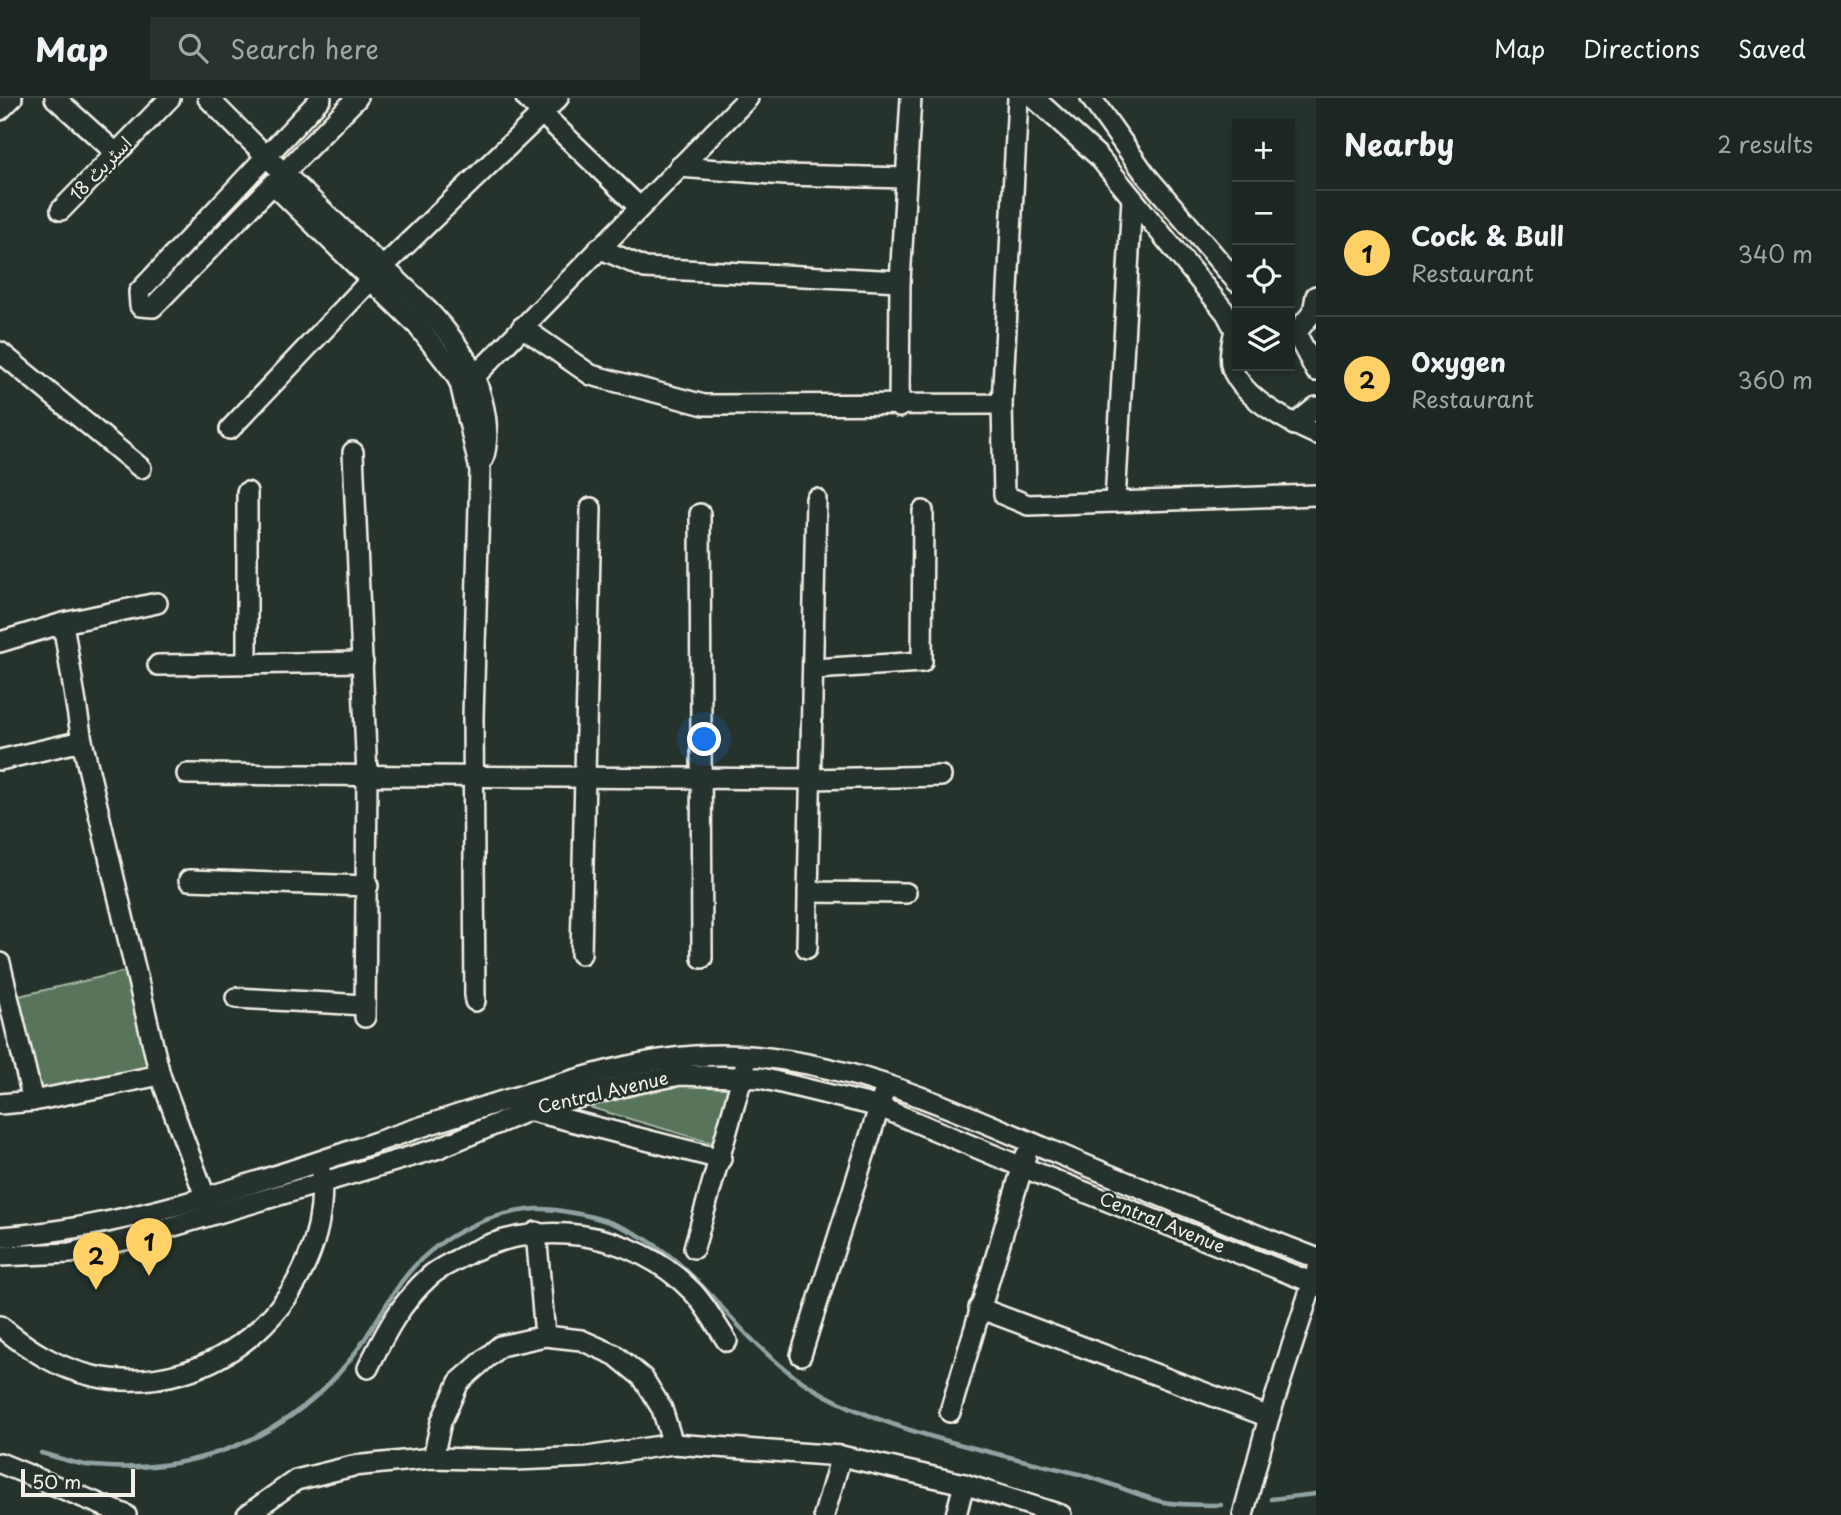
<!DOCTYPE html>
<html lang="en">
<head>
<meta charset="utf-8">
<style>
	body { margin:0; font-family:"Playpen Sans","Playpen Sans Arabic",sans-serif; background:#29322f; color:#f1f3f6 }
	.controls { position:absolute; right:21px; top:21px; display:grid; overflow:hidden; border-radius:0px; box-shadow:0 4px 10px #0003 }
	.controls button { width:63px; height:63px; display:grid; place-items:center; padding:0; border:0; border-bottom:2px solid #3a4340; background:#1c2622; color:#f1f3f6; font:35px sans-serif }
	.scale { position:absolute; left:21px; bottom:18px; width:114px; box-sizing:border-box; padding-left:7px; border:4px solid #f4f1e8; border-top:0; font-size:19px; line-height:24px; white-space:nowrap; color:#f4f1e8; -webkit-text-stroke:5px #26332d; paint-order:stroke }
	.you { position:absolute; left:705px; top:642px; width:24px; height:24px; margin:-18px; border:5px solid #fff; border-radius:50%; background:#1a73e8; box-shadow:0 0 0 10px #1a73e833 }
	.badge { display:grid; place-items:center; width:46px; height:46px; border-radius:50%; background:#ffd166; color:#111; font-size:23px; font-weight:700 }
	.pin { position:absolute; translate:-50% -58px; filter:drop-shadow(0 2px 4px #0008) }
	.pin::after { content:''; position:absolute; top:37px; width:24px; height:21px; background:inherit; clip-path:polygon(0 0,100% 0,50% 100%) }
	.list { margin:0; padding:0; list-style:none }
	h2 { display:flex; justify-content:space-between; align-items:center; height:91px; margin:0; padding:0 28px; font-size:30px }
	h2 small { font-size:23px; font-weight:400; color:#a0a5a5 }
	.list li { display:grid; grid-template-columns:46px 1fr auto; gap:21px; align-items:center; box-sizing:border-box; height:126px; padding:0 28px; border-top:2px solid #3a4340 }
	.list b { display:block; font-size:26px; white-space:nowrap }
	.list p { margin:0; font-size:23px; white-space:nowrap; color:#a0a5a5 }
	.list em { font-size:23px; font-style:normal; color:#a0a5a5 }
	.icon { flex:none; width:38px; height:38px; fill:none; stroke:currentColor; stroke-width:2; stroke-linecap:round; stroke-linejoin:round }
	.map { position:relative; flex:none; width:1316px; height:1417px; overflow:hidden }
	header { display:flex; align-items:center; gap:42px; box-sizing:border-box; height:98px; padding:0 35px; background:#1c2622; border-bottom:2px solid #3a4340 }
	header strong { font-size:33px }
	nav { display:flex; gap:38px; margin-inline-start:auto; font-size:24px }
	.search { width:490px; height:63px; background:#29322f; display:flex; align-items:center; gap:18px; box-sizing:border-box; padding:0 24px; border-radius:0px; color:#a0a5a5; font-size:26px }
	main { display:flex }
	aside { flex:1; background:#1c2622 }
	.map>svg:first-child { display:block }
	.green { fill:#59755c; stroke:#a6b3a2; stroke-width:2 }
	.lines { fill:none; stroke-linecap:round; stroke-linejoin:round }
	.stream { stroke:#90a2a2; stroke-width:4.5 }
	.minor-casing { stroke:#f4f1e8; stroke-width:24 }
	.minor { stroke:#26332d; stroke-width:19 }
	.labels { text-anchor:middle; stroke-width:5; stroke-linejoin:round; paint-order:stroke }
	.street-label { font-size:18px; fill:#f4f1e8; stroke:#26332d }
</style>
</head>
<body>
<header>
<strong>Map</strong>
<div class="search"><svg class="icon" aria-label="search" viewBox="0 0 24 24"><circle cx="10" cy="10" r="6"/><path d="M15 15l6 6"/></svg>Search here</div>
<nav><a>Map</a><a>Directions</a><a>Saved</a></nav>
</header>
<main>
<div class="map">
<svg width="1316" height="1417" viewBox="0 0 1316 1417">
	<rect width="100%" height="100%" fill="#26332d"/>
	<filter id="ink" filterUnits="userSpaceOnUse"><feTurbulence type="fractalNoise" baseFrequency=".0143" numOctaves="2"/><feDisplacementMap in="SourceGraphic" scale="14" xChannelSelector="R" yChannelSelector="G"/><feConvolveMatrix kernelMatrix="1 2 1 2 8 2 1 2 1" color-interpolation-filters="sRGB"/></filter>
	<g filter="url(#ink)">
		<g class="green">
			<polygon points="131,872 154,973 43,999 19,898"/>
			<polygon points="737,983 719,1047 589,1009 683,985"/>
		</g>
		<g class="lines">
			<g class="stream">
				<path d="M41,1355C58,1359 76,1367 94,1368C192,1377 287,1341 349,1263C369,1238 383,1209 402,1183C433,1141 484,1115 537,1111C553,1110 568,1114 584,1117C692,1140 718,1228 803,1284C878,1333 989,1353 1075,1375C1104,1382 1131,1395 1159,1403C1178,1408 1201,1406 1221,1407"/>
				<polyline points="1271,1401 1316,1396"/>
			</g>
			<g class="minor-casing">
				<g id="minor">
					<polyline points="55,0 116,55"/>
					<path d="M208,0C258,51 309,100 361,149C394,180 433,212 458,249C478,277 494,327 483,361"/>
					<polyline points="321,0 139,194 140,208 153,209 357,0"/>
					<polyline points="526,0 638,108"/>
					<path d="M1034,0L1098,58L1226,215L1235,232C1232,246 1227,262 1234,275C1248,303 1289,324 1316,336"/>
					<polyline points="1091,0 1145,76 1237,184"/>
					<polyline points="0,12 12,0"/>
					<polyline points="679,69 785,77 906,80"/>
					<polyline points="274,87 417,227 454,274 460,285 480,372 473,619 475,903"/>
					<polyline points="61,112 170,0"/>
					<polyline points="599,150 645,170 900,183"/>
					<polyline points="522,229 591,277 704,307 1002,306 1018,0"/>
					<polyline points="1290,231 1296,235 1316,273"/>
					<polyline points="1296,235 1313,214 1316,198"/>
					<polyline points="0,254 141,370"/>
					<polyline points="475,278 748,0"/>
					<polyline points="1002,306 1004,397 1028,407 1316,397"/>
					<polyline points="899,309 900,183 911,0"/>
					<polyline points="1294,327 1316,309"/>
					<polyline points="230,331 383,169 558,0"/>
					<polyline points="353,354 367,678 365,919"/>
					<polyline points="1115,404 1132,100"/>
					<polyline points="700,416 702,860"/>
					<polyline points="63,525 82,643 160,977 209,1109"/>
					<polyline points="0,544 63,525 157,505"/>
					<polyline points="247,566 247,394"/>
					<polyline points="158,567 363,564"/>
					<polyline points="815,571 922,564 923,413"/>
					<polyline points="0,662 82,643"/>
					<polyline points="187,676 811,681 941,678"/>
					<polyline points="189,782 368,788"/>
					<polyline points="808,794 906,795"/>
					<polyline points="807,850 816,401"/>
					<polyline points="581,856 591,410"/>
					<polyline points="0,865 33,1003"/>
					<polyline points="236,900 365,907"/>
					<polyline points="0,1006 33,1003 160,977"/>
					<polyline points="532,1013 721,1061"/>
					<polyline points="536,1134 545,1238"/>
					<path d="M0,1139C179,1126 348,1047 520,998C577,981 635,962 695,958C824,949 944,1008 1059,1056C1145,1092 1230,1127 1316,1160"/>
					<polyline points="694,1150 745,969"/>
					<polyline points="0,1158 70,1155 133,1140 436,1051 530,1012 632,986 681,977 761,980 880,1009 1022,1069 1316,1186"/>
					<polyline points="979,1210 1269,1319"/>
					<path d="M0,1228C28,1251 57,1270 93,1278C215,1305 332,1198 321,1075"/>
					<polyline points="801,1257 883,997"/>
					<path d="M368,1270C385,1235 401,1204 430,1178C438,1171 449,1166 458,1161C533,1117 632,1131 693,1194C706,1208 716,1227 727,1243"/>
					<polyline points="950,1314 1026,1057"/>
					<polyline points="433,1360 441,1324 459,1284 500,1248 545,1238 581,1242 615,1257 643,1280 662,1311 673,1346"/>
					<polyline points="0,1365 126,1417"/>
					<polyline points="247,1417 296,1382 353,1368 433,1360 515,1362 587,1359 673,1346 841,1358 964,1386 1061,1417"/>
					<polyline points="824,1417 841,1358"/>
					<polyline points="956,1417 964,1386"/>
					<polyline points="1243,1417 1269,1319 1316,1174"/>
				</g>
			</g>
			<use href="#minor" class="minor"/>
		</g>
	</g>
	<g class="labels">
		<g class="street-label">
			<text transform="translate(101 71) rotate(-46)" y="6">اسٹریٹ 18</text>
			<text transform="translate(603 995) rotate(-13)" y="6">Central Avenue</text>
			<text transform="translate(1162 1125) rotate(22)" y="6">Central Avenue</text>
		</g>
	</g>
</svg>
<div class="controls">
<button>+</button>
<button>−</button>
<button><svg class="icon" aria-label="locate" viewBox="0 0 24 24"><circle cx="12" cy="12" r="6"/><path d="M12 2v4M12 18v4M2 12h4M18 12h4"/></svg></button>
<button><svg class="icon" aria-label="layers" viewBox="0 0 24 24"><path d="M12 4l9 5-9 5-9-5zM3 14l9 5 9-5"/></svg></button>
</div>
<div class="scale">50 m</div>
<div class="you"></div>
<div class="pin badge" style="left:149px;top:1178px">1</div>
<div class="pin badge" style="left:96px;top:1192px">2</div>
</div>
<aside>
<h2>Nearby<small>2 results</small></h2>
<ul class="list">
<li><span class="badge">1</span><div><b>Cock &amp; Bull</b><p>Restaurant</p></div><em>340 m</em></li>
<li><span class="badge">2</span><div><b>Oxygen</b><p>Restaurant</p></div><em>360 m</em></li>
</ul>
</aside>
</main>
</body>
</html>
